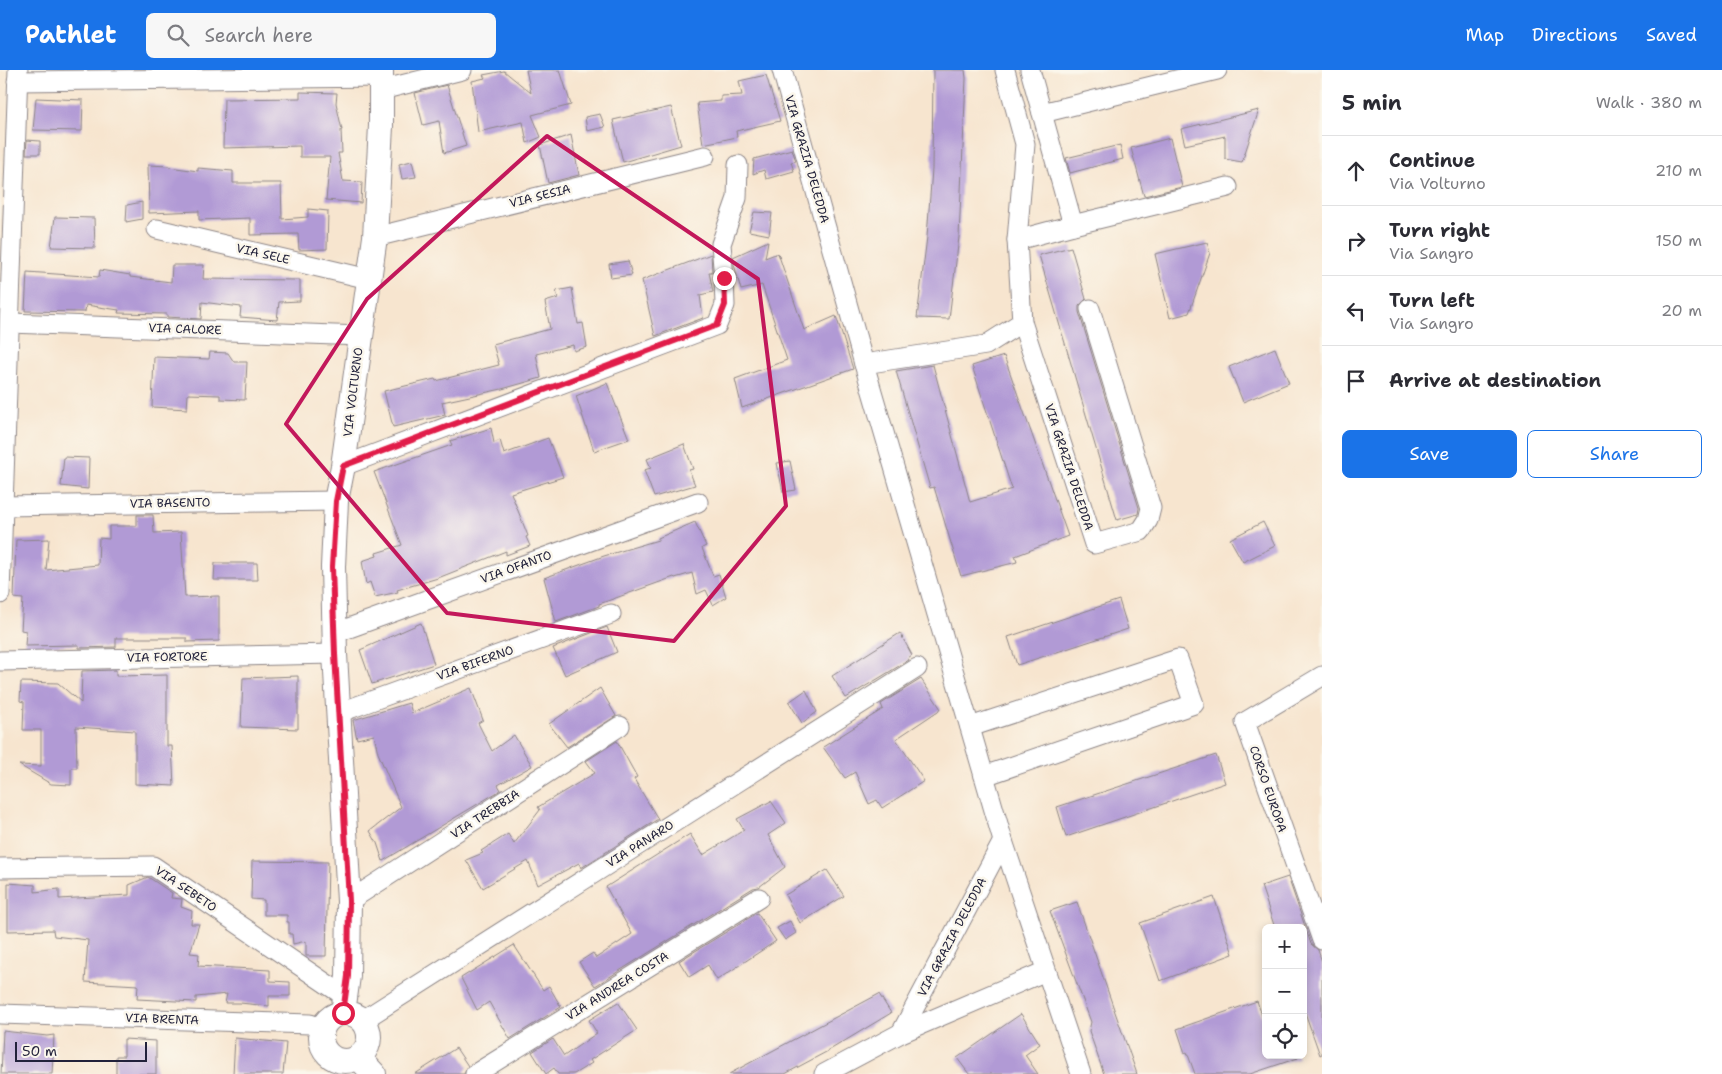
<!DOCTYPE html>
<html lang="en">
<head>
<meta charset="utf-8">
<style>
	body { margin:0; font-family:"Shantell Sans",sans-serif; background:#f7f7f7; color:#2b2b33 }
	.controls { position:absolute; right:15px; bottom:15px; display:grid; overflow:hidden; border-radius:8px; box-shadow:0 2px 8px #0003 }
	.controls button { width:45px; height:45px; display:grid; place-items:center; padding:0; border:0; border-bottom:1px solid #e1e1e2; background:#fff; color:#2b2b33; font:25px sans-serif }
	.scale { position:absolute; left:15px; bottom:12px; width:132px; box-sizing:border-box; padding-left:5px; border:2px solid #22223b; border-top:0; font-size:14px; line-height:18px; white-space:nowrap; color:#22223b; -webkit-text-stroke:4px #fbf7ec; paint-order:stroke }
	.stop { position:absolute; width:15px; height:15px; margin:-11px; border:4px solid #e11d48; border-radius:50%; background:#fff }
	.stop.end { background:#e11d48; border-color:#fff; box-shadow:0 1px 5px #0008 }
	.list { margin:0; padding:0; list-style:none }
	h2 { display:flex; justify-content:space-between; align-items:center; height:65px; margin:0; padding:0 20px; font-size:21px }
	h2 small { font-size:16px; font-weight:400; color:#7c7c81 }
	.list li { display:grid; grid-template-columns:32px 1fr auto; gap:15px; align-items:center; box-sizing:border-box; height:70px; padding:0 20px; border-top:1px solid #e1e1e2 }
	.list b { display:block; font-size:19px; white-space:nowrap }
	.list p { margin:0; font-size:16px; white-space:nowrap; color:#7c7c81 }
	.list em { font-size:16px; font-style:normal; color:#7c7c81 }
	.actions { display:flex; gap:10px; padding:15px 20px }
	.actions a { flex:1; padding:11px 0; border:1px solid #1a73e8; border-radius:8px; text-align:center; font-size:18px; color:#1a73e8 }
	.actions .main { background:#1a73e8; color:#fff }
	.icon { flex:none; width:28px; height:28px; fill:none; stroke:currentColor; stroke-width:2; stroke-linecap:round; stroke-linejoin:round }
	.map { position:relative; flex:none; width:1322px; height:1004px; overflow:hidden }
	header { display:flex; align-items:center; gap:30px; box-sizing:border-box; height:70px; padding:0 25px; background:#1a73e8; color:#fff }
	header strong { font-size:24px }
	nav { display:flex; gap:28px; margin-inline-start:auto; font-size:18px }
	.search { width:350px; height:45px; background:#f7f7f7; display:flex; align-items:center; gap:12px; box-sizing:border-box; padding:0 18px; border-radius:8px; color:#7c7c81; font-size:19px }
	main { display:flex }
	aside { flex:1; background:#fff }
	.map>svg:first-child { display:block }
	.building { fill:#b19ad5 }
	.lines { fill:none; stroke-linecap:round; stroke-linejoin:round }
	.minor-casing { stroke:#8c8485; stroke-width:21 }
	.tertiary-casing { stroke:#8c8485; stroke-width:26 }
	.minor { stroke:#fff; stroke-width:19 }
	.tertiary { stroke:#fff; stroke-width:24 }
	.route { stroke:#e11d48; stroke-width:6 }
	.marked { fill:none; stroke:#c2185b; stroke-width:4; stroke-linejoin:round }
	.labels { text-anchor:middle; stroke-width:5; stroke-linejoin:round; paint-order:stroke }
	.street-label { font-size:12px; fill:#22223b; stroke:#fbf7ec }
</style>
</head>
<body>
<header>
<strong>Pathlet</strong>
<div class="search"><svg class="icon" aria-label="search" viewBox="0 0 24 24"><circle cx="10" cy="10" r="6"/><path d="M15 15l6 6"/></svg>Search here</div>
<nav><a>Map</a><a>Directions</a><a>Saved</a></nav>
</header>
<main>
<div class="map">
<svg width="1322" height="1004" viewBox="0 0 1322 1004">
	<rect width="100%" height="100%" fill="#fbf7ec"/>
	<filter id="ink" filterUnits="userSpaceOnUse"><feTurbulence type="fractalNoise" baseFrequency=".02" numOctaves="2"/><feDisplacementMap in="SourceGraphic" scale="10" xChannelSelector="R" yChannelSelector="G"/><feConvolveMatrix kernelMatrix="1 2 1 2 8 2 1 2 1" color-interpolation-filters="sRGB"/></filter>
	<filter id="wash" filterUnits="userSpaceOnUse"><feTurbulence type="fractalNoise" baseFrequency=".0096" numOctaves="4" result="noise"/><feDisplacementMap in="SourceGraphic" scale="20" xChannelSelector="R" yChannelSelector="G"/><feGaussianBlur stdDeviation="1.12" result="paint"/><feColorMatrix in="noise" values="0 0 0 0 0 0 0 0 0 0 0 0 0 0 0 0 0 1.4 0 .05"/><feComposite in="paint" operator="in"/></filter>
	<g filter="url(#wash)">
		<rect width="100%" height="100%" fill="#f7e5cf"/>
		<g id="blocks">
			<g class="building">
				<polygon points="526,0 560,0 571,35 532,45 541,67 527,73 523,52 478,62 472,11 485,8 483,5 504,1 531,23"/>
				<polygon points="933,0 965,0 966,8 959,167 949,249 917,248 927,167 932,99"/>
				<polygon points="766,5 780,51 736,61 737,67 703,74 697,33 721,31 721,26 742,25 739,11"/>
				<polygon points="447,15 466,76 444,83 439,51 423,55 415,23"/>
				<polygon points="300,22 337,23 336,33 342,60 341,60 342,83 338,83 343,111 362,112 361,133 326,130 330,87 300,87 300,76 223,78 224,29 300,28"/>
				<polygon points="36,28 83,30 82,61 33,60"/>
				<polygon points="671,37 681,75 623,92 613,50"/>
				<polygon points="1259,40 1242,92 1225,89 1225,66 1185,75 1181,59"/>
				<polygon points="600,44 605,57 587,61 585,47"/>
				<polygon points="571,65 579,105 548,113 540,75"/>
				<polygon points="1170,68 1182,117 1144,126 1131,78"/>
				<polygon points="27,70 40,71 40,84 26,84"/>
				<polygon points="1120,75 1123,89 1070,103 1066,88"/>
				<polygon points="792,79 796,91 791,92 794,101 766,109 764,100 753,104 754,89"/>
				<polygon points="412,91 416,107 402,109 399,94"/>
				<polygon points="148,95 169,96 169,97 198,101 198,98 233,101 233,113 281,113 282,149 308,147 308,139 328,141 327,179 299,180 298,164 250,165 250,148 199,150 199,141 149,143"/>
				<polygon points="142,132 142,149 126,152 127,135"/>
				<polygon points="754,142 772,143 769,165 749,161"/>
				<polygon points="55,147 94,148 95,178 51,177"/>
				<polygon points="768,171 765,188 778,183 804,260 836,246 853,299 742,338 735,309 787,290 762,215 741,220 734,194 733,187"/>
				<polygon points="1207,172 1210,183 1189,243 1170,248 1155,184"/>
				<polygon points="1071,177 1086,229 1079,236 1079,242 1139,438 1138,444 1117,450 1039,185"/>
				<polygon points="711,184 712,202 709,202 713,222 700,225 703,248 655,266 642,210"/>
				<polygon points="628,191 632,205 611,208 609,194"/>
				<polygon points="172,195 204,195 203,209 300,210 300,231 279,232 277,250 240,247 241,237 202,232 201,249 167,247 167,244 118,243 119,240 86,235 85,242 25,241 27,202 99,207 100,200 130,205 130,207 171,212"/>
				<polygon points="572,218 578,254 583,253 587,277 574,281 573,275 536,284 541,308 502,319 442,332 445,345 393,357 384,321 435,309 436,311 499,295 493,274 550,259 545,232 558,228 556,221"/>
				<polygon points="1275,278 1289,313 1243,332 1229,297"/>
				<polygon points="210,282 228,283 234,292 247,292 245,330 220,329 220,325 188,324 187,339 152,337 154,287 209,289"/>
				<polygon points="1004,286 1068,466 1015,486 1017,492 961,506 934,417 930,418 896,301 933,295 970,432 1012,419 972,296"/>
				<polygon points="607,313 629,369 594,381 576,326"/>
				<polygon points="491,358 494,373 500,370 504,384 548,368 563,407 511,423 528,466 526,467 530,476 506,485 506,481 438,508 397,520 398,522 375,527 370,512 366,514 362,491 377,486 376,483 402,475 374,402 452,375 450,371"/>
				<polygon points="684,374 693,399 689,400 695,415 654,427 644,400 651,398 647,389"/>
				<polygon points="64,387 89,388 88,419 61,416"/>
				<polygon points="790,391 796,420 783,422 777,393"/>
				<polygon points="137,445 153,445 154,463 181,462 185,527 219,526 219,571 187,572 187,568 116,568 116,577 79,578 79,575 25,576 26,561 21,560 23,529 14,528 16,470 49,469 46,500 98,495 99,468 109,469 109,456 137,456"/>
				<polygon points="695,452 706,476 702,478 713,506 719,504 726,527 713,535 706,520 697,524 692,503 675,508 674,507 599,534 599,536 556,552 544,508 604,486 658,470 658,468"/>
				<polygon points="1263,452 1275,476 1243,492 1230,469"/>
				<polygon points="215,493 257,493 258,510 214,510"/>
				<polygon points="1119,530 1128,559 1017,595 1008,567"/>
				<polygon points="421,553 434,594 372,614 360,580"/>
				<polygon points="607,557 617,582 565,605 553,578"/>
				<polygon points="900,563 912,585 908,588 909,590 846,628 832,606"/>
				<polygon points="116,600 116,606 167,605 167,676 172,676 174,716 135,714 135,661 76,657 77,698 71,698 71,715 51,714 19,695 41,696 41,660 23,660 24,632 20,631 21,612 58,613 81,633 82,601"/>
				<polygon points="298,606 298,659 241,657 243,608"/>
				<polygon points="921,609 941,639 896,669 924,711 882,738 877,730 869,734 855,702 845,708 823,677 883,639 881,634"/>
				<polygon points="471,618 483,650 478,653 492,681 514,665 532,696 498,715 501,720 383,791 377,773 370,761 401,737 378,683 374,665 357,669 353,650 409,633 412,643"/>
				<polygon points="600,618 616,646 567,677 549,654"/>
				<polygon points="806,620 817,642 802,653 789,632"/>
				<polygon points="617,671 637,707 634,709 658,749 581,798 579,793 538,815 528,791 483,818 466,790 483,783 481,781 508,764 514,774 540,740 538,737 595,703 586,691"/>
				<polygon points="1216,685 1225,713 1066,767 1057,737"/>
				<polygon points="771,731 786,753 768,765 785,797 759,817 753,818 595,916 579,892 593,883 596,888 632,864 606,817 690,764 703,785 744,760 737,749"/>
				<polygon points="252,791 328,792 326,886 306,886 306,871 293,874 292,864 289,864 289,852 287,852 287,845 264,845 264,830 251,829"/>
				<polygon points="827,800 844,826 800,853 785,825"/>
				<polygon points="148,807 172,823 171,828 182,829 181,837 192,841 191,854 199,854 190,883 199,884 198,896 270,900 270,911 290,912 290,926 269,926 269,936 240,933 225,933 227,924 196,927 196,932 137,929 138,915 85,912 88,870 54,866 53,860 8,861 8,813 35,815 35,822 59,819 59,829 129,825 129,815"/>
				<polygon points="1288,807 1311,874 1318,880 1322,892 1322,984 1320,985 1303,937 1303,858 1275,858 1261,816"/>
				<polygon points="1214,827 1233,884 1160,911 1140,853"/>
				<polygon points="1077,832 1115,942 1137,1004 1104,1004 1089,961 1091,952 1050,841"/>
				<polygon points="757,843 776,871 717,910 708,895 689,907 679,891"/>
				<polygon points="790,851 796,863 785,870 777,858"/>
				<polygon points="514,875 543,920 549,916 561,937 510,969 489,932 477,940 461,908"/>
				<polygon points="879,924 891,943 828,981 785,1004 729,1004"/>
				<polygon points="1257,931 1266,957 1266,985 1297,985 1298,988 1250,1004 1195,1004 1187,982 1185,983 1177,959"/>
				<polygon points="618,932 637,960 590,990 592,993 574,1004 558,1004 554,998 546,1004 532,982 553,969 564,986 597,963 589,950"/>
				<polygon points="1021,944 1040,974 1025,985 1038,1004 969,1004 957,988"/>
				<polygon points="3,961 47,966 54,965 52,1004 1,1004"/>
				<polygon points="235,968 286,973 283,1004 233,1004"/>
				<polygon points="124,969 156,971 156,1004 116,1004 116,986 124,986"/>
				<polygon points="456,978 468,996 464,1004 415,1004"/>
			</g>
		</g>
	</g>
	<g filter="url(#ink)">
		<use href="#blocks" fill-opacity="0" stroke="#8c8485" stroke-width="1"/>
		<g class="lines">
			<g class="minor-casing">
				<g id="minor">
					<polyline points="782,0 864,294 1003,771 1081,1004"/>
					<polyline points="1005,0 1025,74 1017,170"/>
					<polyline points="1030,0 1073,155"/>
					<polyline points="17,11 381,7"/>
					<polyline points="381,20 462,0"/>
					<polyline points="1042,43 1217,0"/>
					<polyline points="157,159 369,209"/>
					<polyline points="375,167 705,86"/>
					<polyline points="1022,252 1094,474 1141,461 1148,450 1151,438 1090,239"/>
					<polyline points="10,253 361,266"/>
					<polyline points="864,294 986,275 1022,252 1017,170 1073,155 1228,117"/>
					<polyline points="343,396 717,255 725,235 724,208 721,174 737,128 738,95"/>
					<polyline points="3,436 336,431"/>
					<polyline points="0,524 18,0"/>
					<polyline points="335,563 698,432"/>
					<polyline points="0,591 335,584"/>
					<polyline points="1322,606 1245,652 1322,870"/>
					<polyline points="338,643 611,544"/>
					<polyline points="970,657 1178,589 1194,634 984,706"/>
					<polyline points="0,798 153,796 346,927"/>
					<polyline points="349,831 620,656"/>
					<polyline points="0,944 310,954 322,958"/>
					<polyline points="363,950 917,598"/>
					<polyline points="901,963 1003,771"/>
					<polyline points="475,1004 759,828"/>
					<polyline points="824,1004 901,963 1046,901"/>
				</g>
			</g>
			<g class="tertiary-casing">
				<g id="tertiary">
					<polyline points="343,943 348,906 349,831 335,584 333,497 336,431 343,396 375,167 381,56 381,0"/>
					<circle cx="345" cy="967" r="24"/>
					<polyline points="358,987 374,1004"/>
				</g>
			</g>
			<use href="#minor" class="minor"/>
			<use href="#tertiary" class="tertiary"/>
		</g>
	</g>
	<g class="lines" filter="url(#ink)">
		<polyline class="route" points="343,943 348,906 349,831 335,584 332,497 336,431 343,396 717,255 725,235 724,208"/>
	</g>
	<path class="marked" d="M547,66L758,209L786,436L674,571L447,543L286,354L367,229Z"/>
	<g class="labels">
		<g class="street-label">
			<text transform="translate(807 89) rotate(74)" y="4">VIA GRAZIA DELEDDA</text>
			<text transform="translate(540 126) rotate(-14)" y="4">VIA SESIA</text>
			<text transform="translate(263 184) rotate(13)" y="4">VIA SELE</text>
			<text transform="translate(185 259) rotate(2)" y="4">VIA CALORE</text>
			<text transform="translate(353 322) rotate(-83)" y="4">VIA VOLTURNO</text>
			<text transform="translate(1069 397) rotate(72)" y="4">VIA GRAZIA DELEDDA</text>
			<text transform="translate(170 433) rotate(-1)" y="4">VIA BASENTO</text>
			<text transform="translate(516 497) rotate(-20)" y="4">VIA OFANTO</text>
			<text transform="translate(167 587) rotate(-1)" y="4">VIA FORTORE</text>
			<text transform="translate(475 593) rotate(-20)" y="4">VIA BIFERNO</text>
			<text transform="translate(1268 719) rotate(71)" y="4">CORSO EUROPA</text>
			<text transform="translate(485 744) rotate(-33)" y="4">VIA TREBBIA</text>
			<text transform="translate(640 774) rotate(-32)" y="4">VIA PANARO</text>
			<text transform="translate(186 819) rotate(34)" y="4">VIA SEBETO</text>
			<text transform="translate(952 867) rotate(-62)" y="4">VIA GRAZIA DELEDDA</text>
			<text transform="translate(617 916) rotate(-32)" y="4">VIA ANDREA COSTA</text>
			<text transform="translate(162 949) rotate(2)" y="4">VIA BRENTA</text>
		</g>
	</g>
</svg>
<div class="controls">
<button>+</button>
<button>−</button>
<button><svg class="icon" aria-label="locate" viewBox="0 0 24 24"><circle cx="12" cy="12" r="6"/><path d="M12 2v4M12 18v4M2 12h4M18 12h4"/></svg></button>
</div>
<div class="scale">50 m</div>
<div class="stop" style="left:343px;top:943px"></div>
<div class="stop end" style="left:724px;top:208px"></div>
</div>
<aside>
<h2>5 min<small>Walk · 380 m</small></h2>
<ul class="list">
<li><svg class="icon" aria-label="ahead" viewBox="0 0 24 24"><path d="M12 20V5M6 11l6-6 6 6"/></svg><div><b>Continue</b><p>Via Volturno</p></div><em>210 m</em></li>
<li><svg class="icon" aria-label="right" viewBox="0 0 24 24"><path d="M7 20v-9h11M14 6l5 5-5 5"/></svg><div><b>Turn right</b><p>Via Sangro</p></div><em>150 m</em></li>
<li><svg class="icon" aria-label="left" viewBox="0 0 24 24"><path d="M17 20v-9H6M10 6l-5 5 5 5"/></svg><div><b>Turn left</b><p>Via Sangro</p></div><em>20 m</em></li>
<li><svg class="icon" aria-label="arrive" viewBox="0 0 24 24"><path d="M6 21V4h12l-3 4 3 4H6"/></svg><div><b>Arrive at destination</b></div></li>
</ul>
<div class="actions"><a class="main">Save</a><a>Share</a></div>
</aside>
</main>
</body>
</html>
